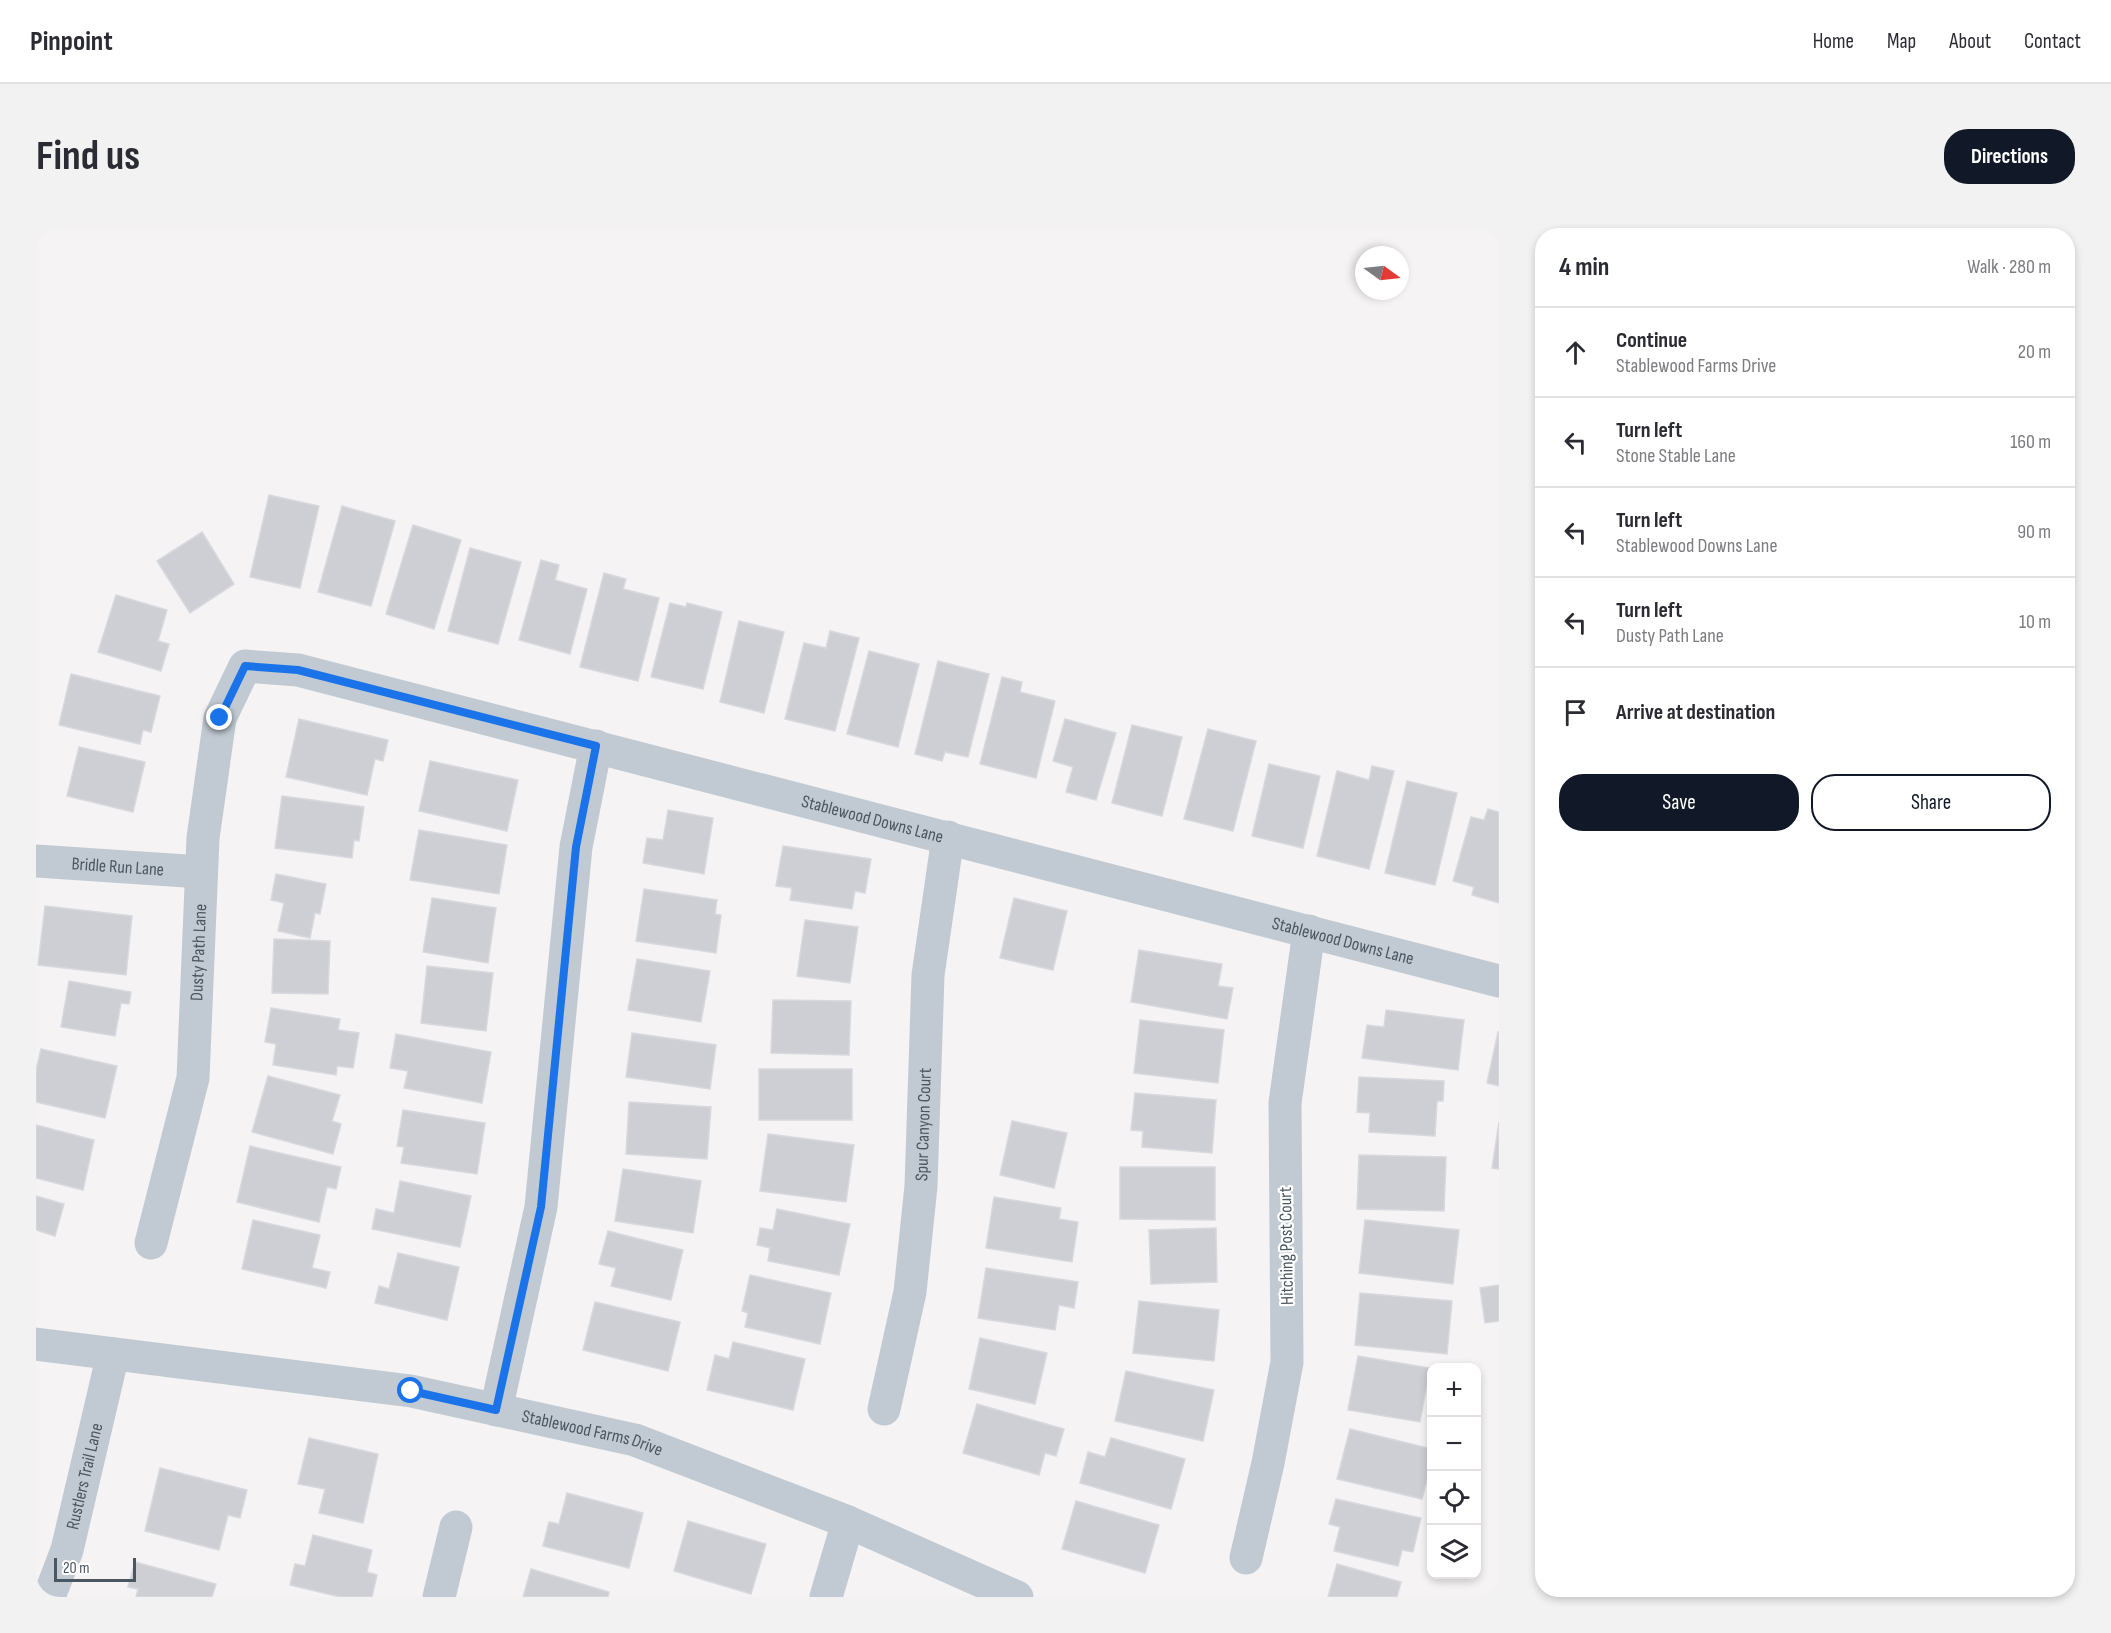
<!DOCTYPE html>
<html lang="en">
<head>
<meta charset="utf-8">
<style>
	body { margin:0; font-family:"Sofia Sans Condensed",sans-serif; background:#f2f2f3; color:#2b2b33 }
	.controls { position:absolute; right:18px; bottom:18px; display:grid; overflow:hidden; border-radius:12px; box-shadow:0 3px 9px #0003 }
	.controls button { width:54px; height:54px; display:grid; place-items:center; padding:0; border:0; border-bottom:2px solid #e1e1e2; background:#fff; color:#2b2b33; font:30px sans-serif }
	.compass { position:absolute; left:1319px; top:18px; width:54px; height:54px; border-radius:50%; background:#fff; box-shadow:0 3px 9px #0003; rotate:105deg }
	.scale { position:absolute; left:18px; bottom:15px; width:82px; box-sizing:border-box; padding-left:6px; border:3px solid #4a5661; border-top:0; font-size:16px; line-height:21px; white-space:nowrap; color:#4a5661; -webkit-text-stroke:4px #fff; paint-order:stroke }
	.stop { position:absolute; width:18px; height:18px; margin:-14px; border:4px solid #1a73e8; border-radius:50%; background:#fff }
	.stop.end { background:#1a73e8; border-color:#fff; box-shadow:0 2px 6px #0008 }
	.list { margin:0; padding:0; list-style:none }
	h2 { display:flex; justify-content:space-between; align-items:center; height:78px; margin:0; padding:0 24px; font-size:26px }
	h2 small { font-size:20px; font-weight:400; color:#7c7c81 }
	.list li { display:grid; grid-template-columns:39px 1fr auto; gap:18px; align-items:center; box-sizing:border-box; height:90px; padding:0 24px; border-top:2px solid #e1e1e2 }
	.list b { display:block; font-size:22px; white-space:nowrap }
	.list p { margin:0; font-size:20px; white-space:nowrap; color:#7c7c81 }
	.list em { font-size:20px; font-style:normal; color:#7c7c81 }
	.actions { display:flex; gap:12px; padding:18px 24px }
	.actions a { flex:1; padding:14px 0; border:2px solid #111827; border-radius:24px; text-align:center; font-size:21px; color:#111827 }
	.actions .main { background:#111827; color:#fff }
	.icon { flex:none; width:33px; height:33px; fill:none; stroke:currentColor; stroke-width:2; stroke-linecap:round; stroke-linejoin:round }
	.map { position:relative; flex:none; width:1463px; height:1369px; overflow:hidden; border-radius:24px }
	header { display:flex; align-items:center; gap:36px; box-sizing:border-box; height:84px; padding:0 30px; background:#fff; border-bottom:2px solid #e1e1e2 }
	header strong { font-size:28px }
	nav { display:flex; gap:33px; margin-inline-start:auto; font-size:21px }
	.intro { display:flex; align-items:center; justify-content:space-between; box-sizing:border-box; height:144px; padding:0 36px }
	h1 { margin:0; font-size:42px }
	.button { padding:15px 27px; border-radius:24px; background:#111827; color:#fff; font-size:21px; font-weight:700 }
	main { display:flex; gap:36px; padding:0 36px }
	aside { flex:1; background:#fff; border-radius:24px; box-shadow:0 3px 9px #0003 }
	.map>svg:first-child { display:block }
	.building { fill:#cdcfd5; stroke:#d7d9de; stroke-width:1.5 }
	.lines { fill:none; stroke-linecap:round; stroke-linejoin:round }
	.minor { stroke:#c1cad2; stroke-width:33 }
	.route { stroke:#1a73e8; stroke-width:8 }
	.labels { text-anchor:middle; stroke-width:4.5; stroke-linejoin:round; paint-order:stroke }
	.street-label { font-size:18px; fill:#4a5661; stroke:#fff }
</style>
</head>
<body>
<header>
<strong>Pinpoint</strong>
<nav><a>Home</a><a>Map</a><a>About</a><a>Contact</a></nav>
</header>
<div class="intro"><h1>Find us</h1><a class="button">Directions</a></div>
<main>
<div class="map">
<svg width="1463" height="1369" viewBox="0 0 1463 1369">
	<rect width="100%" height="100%" fill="#f5f3f3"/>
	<g class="building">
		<polygon points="233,267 283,278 264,360 214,349"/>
		<polygon points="306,278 359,293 335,378 282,364"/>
		<polygon points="377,297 425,312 398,401 350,386"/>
		<polygon points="166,304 198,356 154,385 121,333"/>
		<polygon points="434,320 485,334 462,416 412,403"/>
		<polygon points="505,332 523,337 519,352 551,361 534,426 483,412"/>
		<polygon points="568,345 590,351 587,361 623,370 602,453 544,439"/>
		<polygon points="80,367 131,382 122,413 133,416 125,443 62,424"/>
		<polygon points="634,375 650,379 651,375 686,384 667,461 615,449"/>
		<polygon points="703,393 748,404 728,485 684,474"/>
		<polygon points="794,403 823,410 799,503 749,491 768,415 790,420"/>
		<polygon points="833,423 883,436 862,519 811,506"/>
		<polygon points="902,433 953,446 932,529 909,524 906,533 879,526"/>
		<polygon points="35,446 124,468 115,504 107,502 104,516 23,497"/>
		<polygon points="966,449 986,454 984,464 1019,473 1000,550 944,536"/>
		<polygon points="263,491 352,512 347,533 339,531 331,567 250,549"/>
		<polygon points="1029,491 1080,505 1060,572 1030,564 1037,539 1017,533"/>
		<polygon points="1096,497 1146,509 1126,588 1076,575"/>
		<polygon points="1172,501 1220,513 1197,603 1148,591"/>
		<polygon points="43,519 109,534 97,584 31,568"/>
		<polygon points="394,533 482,552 471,603 383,583"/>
		<polygon points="1233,536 1284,548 1267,620 1216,608"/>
		<polygon points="1336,538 1358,543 1333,641 1281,628 1301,543 1333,552"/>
		<polygon points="1371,553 1421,565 1399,657 1349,645"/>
		<polygon points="246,568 328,579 323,613 318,612 316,630 239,620"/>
		<polygon points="1452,581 1463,584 1463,675 1436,667 1438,659 1417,653 1435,589 1448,592"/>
		<polygon points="632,582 677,590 668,646 607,635 611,610 627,612"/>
		<polygon points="383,602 471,617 463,666 374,652"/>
		<polygon points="747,618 835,631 829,665 819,663 816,681 754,672 756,660 740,658"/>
		<polygon points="240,646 290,656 284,686 279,685 274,710 242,703 248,675 235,672"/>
		<polygon points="608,661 681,672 679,686 685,687 680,725 600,713"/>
		<polygon points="396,670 460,680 452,735 387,724"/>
		<polygon points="978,670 1031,683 1017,742 964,730"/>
		<polygon points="9,678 96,688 90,747 2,737"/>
		<polygon points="769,692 822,699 814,755 761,748"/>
		<polygon points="238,711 294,713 292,766 236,765"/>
		<polygon points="1103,722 1186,736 1182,758 1197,760 1191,791 1095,774"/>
		<polygon points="601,731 674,743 665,794 592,782"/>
		<polygon points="391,738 457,745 450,803 385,795"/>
		<polygon points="33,753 95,764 93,776 85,775 79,808 25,799"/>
		<polygon points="737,772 815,773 813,827 735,825"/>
		<polygon points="235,780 304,791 302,802 323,805 317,840 301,838 300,847 237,837 240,816 229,814"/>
		<polygon points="1350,782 1428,792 1422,842 1326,830 1331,797 1348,799"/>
		<polygon points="1104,792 1188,802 1182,855 1098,845"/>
		<polygon points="1462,804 1463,804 1463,858 1451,855"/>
		<polygon points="596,805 680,817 674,861 590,849"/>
		<polygon points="360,806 455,824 446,875 368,860 372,843 354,840"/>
		<polygon points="5,821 81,838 69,890 0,874 0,842"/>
		<rect x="723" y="841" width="93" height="51"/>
		<polygon points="232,848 304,867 296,893 305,896 297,926 216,904"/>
		<polygon points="1323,849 1408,853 1407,873 1401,873 1399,908 1333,904 1334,885 1321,884"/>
		<polygon points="1099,865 1180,872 1176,925 1106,919 1107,903 1095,902"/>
		<polygon points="593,874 675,879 671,931 590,926"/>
		<polygon points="367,882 449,895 441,946 365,935 368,919 361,918"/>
		<polygon points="976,893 1031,905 1018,960 964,947"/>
		<polygon points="1463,894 1463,941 1456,940"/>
		<polygon points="0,897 58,912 47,962 0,950"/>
		<polygon points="732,906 818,917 810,974 724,963"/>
		<polygon points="214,918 305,939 300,961 291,959 283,994 201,974"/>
		<polygon points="1323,927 1410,929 1408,983 1321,981"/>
		<polygon points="1084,939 1179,939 1179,992 1084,991"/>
		<polygon points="587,941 665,953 657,1005 579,993"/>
		<polygon points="364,953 435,968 424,1019 336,1001 340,981 358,985"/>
		<polygon points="0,968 28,976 19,1008 0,1002"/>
		<polygon points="958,969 1025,980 1023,991 1042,994 1036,1034 950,1020"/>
		<polygon points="741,981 814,996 803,1047 732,1033 734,1020 721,1017 724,1000 737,1002"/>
		<polygon points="217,992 284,1007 276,1040 294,1044 290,1060 206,1041"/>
		<polygon points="1329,992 1423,1002 1417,1056 1323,1045"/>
		<polygon points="1180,1000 1181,1054 1115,1056 1113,1002"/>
		<polygon points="572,1003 647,1022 635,1072 575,1058 580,1040 563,1036"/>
		<polygon points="362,1025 423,1039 411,1092 339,1075 343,1058 353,1061"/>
		<polygon points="950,1040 1042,1054 1038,1080 1023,1077 1019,1102 942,1090"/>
		<polygon points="714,1047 795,1065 784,1116 709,1099 712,1085 706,1083"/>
		<polygon points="1463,1057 1463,1093 1449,1095 1444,1060"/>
		<polygon points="1324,1065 1416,1073 1411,1126 1319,1117"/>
		<polygon points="1103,1073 1183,1082 1178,1133 1097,1125"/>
		<polygon points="559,1074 644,1094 632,1143 547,1122"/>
		<polygon points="944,1110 1011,1125 999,1176 933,1161"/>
		<polygon points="697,1114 769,1131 757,1182 671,1162 679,1127 693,1131"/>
		<polygon points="1322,1128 1394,1140 1384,1194 1312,1182"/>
		<polygon points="1090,1143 1178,1162 1167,1213 1079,1193"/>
		<polygon points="941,1176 1028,1201 1020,1228 1009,1225 1003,1247 927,1225"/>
		<polygon points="1314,1201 1396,1221 1396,1233 1386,1271 1301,1251"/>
		<polygon points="273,1210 342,1226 327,1295 283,1285 289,1261 262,1256"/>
		<polygon points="1075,1210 1149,1231 1135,1281 1044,1255 1052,1224 1069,1229"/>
		<polygon points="124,1240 211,1262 204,1290 192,1287 183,1322 109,1303"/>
		<polygon points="531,1265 607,1285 593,1340 507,1318 513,1294 523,1296"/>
		<polygon points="1300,1271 1385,1290 1377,1324 1366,1322 1362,1338 1298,1323 1304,1299 1293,1296"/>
		<polygon points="1040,1273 1123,1297 1109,1345 1026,1321"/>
		<polygon points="652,1293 730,1316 715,1366 638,1343"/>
		<polygon points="277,1307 336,1322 331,1344 341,1347 336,1369 304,1369 254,1357 259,1336 269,1338"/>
		<polygon points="99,1334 180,1356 176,1369 100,1369 102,1361 92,1359"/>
		<polygon points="1301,1336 1365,1354 1361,1369 1292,1369"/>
		<polygon points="495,1341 573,1364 572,1369 487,1369"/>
	</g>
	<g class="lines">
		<g class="minor">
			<path id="s1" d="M0,633L165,644"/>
			<path id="s2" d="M115,1015L157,850L167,610L184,490L209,438L262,442L1463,753"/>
			<path id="s3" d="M0,1116L375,1163L599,1212L812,1294L981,1369"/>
			<path id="s4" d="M848,1181L874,1064L885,958L892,747L912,609"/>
			<polyline points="460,1182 505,979 540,619 560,518"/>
			<polyline points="1210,1330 1232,1235 1251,1134 1249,875 1273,703"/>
			<path id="s5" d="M13,1369L31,1322L77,1126"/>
			<polyline points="403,1369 420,1299"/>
			<polyline points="790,1369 812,1294"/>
		</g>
	</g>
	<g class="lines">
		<polyline class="route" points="184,490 209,438 262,442 560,518 540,619 505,979 460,1182 375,1163"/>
	</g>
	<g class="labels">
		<g class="street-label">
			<text dy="6" stroke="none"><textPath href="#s2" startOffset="1236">Stablewood Downs Lane</textPath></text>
			<text dy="6" stroke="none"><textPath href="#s1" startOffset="82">Bridle Run Lane</textPath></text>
			<text dy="6" stroke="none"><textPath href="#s2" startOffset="1722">Stablewood Downs Lane</textPath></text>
			<text dy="6" stroke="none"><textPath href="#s2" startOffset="296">Dusty Path Lane</textPath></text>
			<text dy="6" stroke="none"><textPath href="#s4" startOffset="288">Spur Canyon Court</textPath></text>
			<text transform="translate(1250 1018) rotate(-91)" y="6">Hitching Post Court</text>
			<text dy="6" stroke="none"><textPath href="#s3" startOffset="564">Stablewood Farms Drive</textPath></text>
			<text dy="6" stroke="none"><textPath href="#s5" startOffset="126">Rustlers Trail Lane</textPath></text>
		</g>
	</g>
</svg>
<div class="controls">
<button>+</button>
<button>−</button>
<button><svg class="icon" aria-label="locate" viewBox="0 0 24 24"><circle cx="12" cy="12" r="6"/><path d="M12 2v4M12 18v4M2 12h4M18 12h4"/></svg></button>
<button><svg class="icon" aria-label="layers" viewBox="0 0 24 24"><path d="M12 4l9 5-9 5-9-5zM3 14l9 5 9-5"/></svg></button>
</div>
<svg class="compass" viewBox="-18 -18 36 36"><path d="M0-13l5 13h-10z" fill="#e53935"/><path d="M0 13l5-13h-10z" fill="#7c7c81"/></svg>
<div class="scale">20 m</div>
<div class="stop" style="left:375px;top:1163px"></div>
<div class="stop end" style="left:184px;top:490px"></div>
</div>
<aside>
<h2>4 min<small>Walk · 280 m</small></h2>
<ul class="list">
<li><svg class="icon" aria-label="ahead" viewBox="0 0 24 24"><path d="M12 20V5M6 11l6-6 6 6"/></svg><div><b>Continue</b><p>Stablewood Farms Drive</p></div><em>20 m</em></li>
<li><svg class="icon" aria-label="left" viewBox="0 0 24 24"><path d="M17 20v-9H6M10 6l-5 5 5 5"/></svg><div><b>Turn left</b><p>Stone Stable Lane</p></div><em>160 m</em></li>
<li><svg class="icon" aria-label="left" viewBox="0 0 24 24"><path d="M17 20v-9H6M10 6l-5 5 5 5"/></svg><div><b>Turn left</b><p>Stablewood Downs Lane</p></div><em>90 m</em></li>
<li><svg class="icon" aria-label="left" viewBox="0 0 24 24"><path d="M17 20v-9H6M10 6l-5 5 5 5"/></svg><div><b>Turn left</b><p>Dusty Path Lane</p></div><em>10 m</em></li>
<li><svg class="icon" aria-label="arrive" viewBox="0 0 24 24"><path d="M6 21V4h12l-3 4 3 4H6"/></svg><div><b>Arrive at destination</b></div></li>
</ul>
<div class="actions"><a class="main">Save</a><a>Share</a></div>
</aside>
</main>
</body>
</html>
